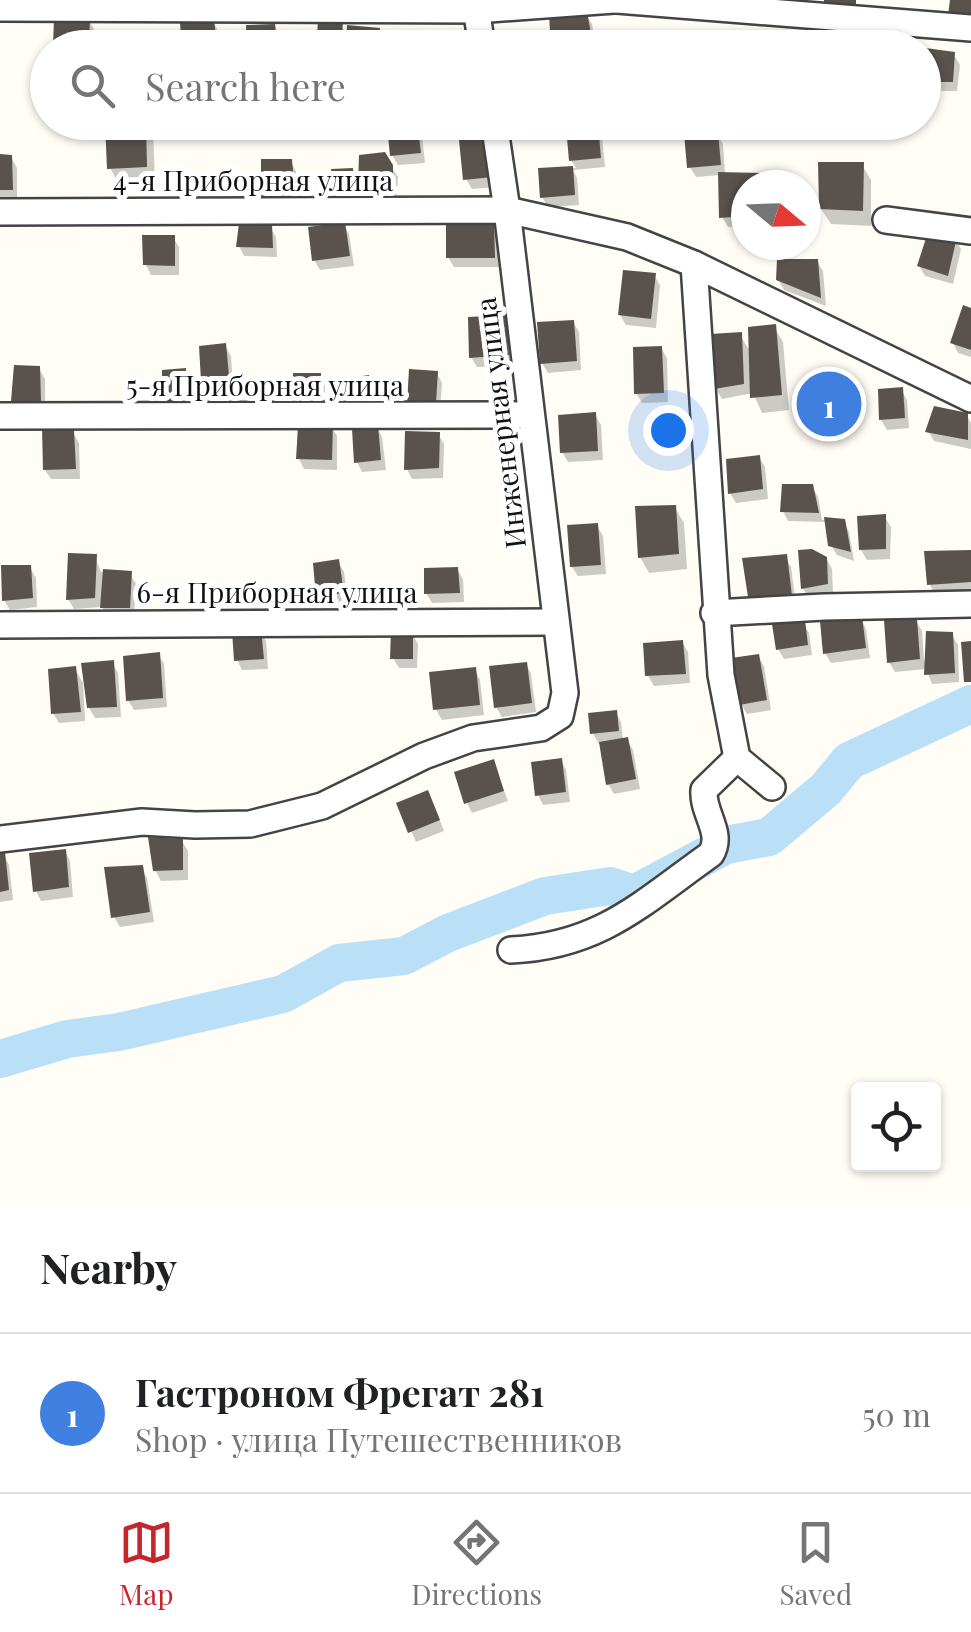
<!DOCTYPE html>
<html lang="en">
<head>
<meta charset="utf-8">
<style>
	body { margin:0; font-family:"Playfair Display",serif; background:#f6f6f6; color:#202124 }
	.controls { position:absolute; right:30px; bottom:30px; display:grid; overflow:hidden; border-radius:10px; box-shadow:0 2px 8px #0004 }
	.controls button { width:90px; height:90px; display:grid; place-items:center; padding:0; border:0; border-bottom:2px solid #e0e0e0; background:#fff; color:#202124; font:50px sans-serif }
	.compass { position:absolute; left:731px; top:170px; width:90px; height:90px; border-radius:50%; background:#fff; box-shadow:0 2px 8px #0004; rotate:109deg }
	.you { position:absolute; left:668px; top:430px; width:35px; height:35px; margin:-25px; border:8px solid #fff; border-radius:50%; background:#1a73e8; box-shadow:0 0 0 15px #1a73e833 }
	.badge { display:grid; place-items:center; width:65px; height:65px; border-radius:50%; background:#c4262e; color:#fff; font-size:32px; font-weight:700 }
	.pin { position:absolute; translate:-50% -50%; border:5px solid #fff; box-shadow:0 2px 10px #0006 }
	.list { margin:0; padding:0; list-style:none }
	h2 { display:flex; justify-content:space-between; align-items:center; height:130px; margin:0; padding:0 40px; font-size:42px }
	h2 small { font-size:32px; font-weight:400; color:#757577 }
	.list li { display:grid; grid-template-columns:65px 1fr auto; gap:30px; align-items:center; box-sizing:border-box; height:160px; padding:0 40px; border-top:2px solid #e0e0e0 }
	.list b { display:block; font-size:38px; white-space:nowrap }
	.list p { margin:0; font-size:32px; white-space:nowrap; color:#757577 }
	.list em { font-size:32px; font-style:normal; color:#757577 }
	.icon { flex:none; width:55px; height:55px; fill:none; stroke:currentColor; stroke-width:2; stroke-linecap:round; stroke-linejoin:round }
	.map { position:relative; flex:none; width:971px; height:1202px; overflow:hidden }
	.search { position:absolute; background:#fff; box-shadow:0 2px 8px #0004; left:30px; right:30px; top:30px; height:110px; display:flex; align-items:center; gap:25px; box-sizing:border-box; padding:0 35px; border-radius:55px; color:#757577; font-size:38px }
	.sheet { height:290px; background:#fff }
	nav { display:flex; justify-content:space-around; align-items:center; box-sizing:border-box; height:140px; border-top:2px solid #e0e0e0; background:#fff; font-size:28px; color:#757577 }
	nav a { display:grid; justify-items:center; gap:5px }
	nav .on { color:#c4262e }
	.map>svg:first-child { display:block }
	.shadow { fill:#0003 }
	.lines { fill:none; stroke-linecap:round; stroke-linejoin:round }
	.river { stroke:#b9e0f7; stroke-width:38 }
	.building { fill:#5a524d }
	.minor-casing { stroke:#444; stroke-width:30 }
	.minor { stroke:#fff; stroke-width:25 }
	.labels { text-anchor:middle; stroke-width:10; stroke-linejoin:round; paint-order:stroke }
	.street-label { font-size:28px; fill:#111; stroke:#fff }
</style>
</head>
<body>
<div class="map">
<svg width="971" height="1202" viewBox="0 0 971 1202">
	<rect width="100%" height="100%" fill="#fffdf5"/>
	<g class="shadow">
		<polygon points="586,14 592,24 596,48 554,48"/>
		<polygon points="88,19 94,29 94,48 55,48"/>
		<polygon points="213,22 219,32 220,48 185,48"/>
		<polygon points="341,25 349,38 378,30 384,40 383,48 318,48"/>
		<polygon points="928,51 954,55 960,65 957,91 929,91 924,81"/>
		<polygon points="108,122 149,122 153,129 155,182 119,184 110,168"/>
		<polygon points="702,122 733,122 734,130 715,131 723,144 725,174 761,175 766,185 746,185 746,226 728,227 722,217 720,175 696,177 690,167 708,135"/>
		<polygon points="876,122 911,122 910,135 881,132"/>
		<polygon points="416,126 422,136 425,163 398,165 392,155"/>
		<polygon points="596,126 602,136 605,167 573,170 577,178 579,205 548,207 542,197 540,170 576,168 571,160"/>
		<polygon points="461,132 497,187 472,189 466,179"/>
		<polygon points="384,155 398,177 397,195 366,194 361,184"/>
		<polygon points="0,157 11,157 17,168 17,200 0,199"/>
		<polygon points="291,162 296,172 299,204 269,207 263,197"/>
		<polygon points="862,165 871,180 871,226 831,224 821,209"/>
		<polygon points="352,171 358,181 359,204 343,205 337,195"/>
		<polygon points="343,224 349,234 354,266 320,270 314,260"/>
		<polygon points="492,226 498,236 499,267 454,267 448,257"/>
		<polygon points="270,227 276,237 277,257 244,256 239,246"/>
		<polygon points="173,237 179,247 179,275 151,275 146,265"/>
		<polygon points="955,239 961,249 953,284 925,276 919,266"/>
		<polygon points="817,261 823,271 826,306 784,290 778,279"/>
		<polygon points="654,275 660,285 656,328 626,325 620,315"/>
		<polygon points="971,310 971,357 958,353 953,343"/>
		<polygon points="505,317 511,327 513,365 477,367 471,357"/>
		<polygon points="573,322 579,332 581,370 548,373 542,363"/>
		<polygon points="774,327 783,342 789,410 762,413 753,393 722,399 716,389 713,336 740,335 751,353"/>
		<polygon points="225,346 231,356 233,386 209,390 204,380"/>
		<polygon points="661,348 667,358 668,402 642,403 636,393"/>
		<polygon points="39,369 45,379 45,410 20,410 14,400"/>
		<polygon points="185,371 190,381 192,411 170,410 164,400"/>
		<polygon points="437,373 442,383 440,412 415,413"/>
		<polygon points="320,376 325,386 325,408 300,409 295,399"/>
		<polygon points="368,378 374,388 375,410 357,412 352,402"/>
		<polygon points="852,381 858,391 859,425 827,422 821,412"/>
		<polygon points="901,390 907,400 909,428 887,430 881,420"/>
		<polygon points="595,415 601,425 603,460 568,462 562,452"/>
		<polygon points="967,416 971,423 971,449 934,441 928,431"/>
		<polygon points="331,426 337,436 337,470 304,469 299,459"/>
		<polygon points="377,427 382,437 386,470 362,472 357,462"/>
		<polygon points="73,433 79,443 80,479 51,479 45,470"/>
		<polygon points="438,434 444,444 443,478 412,479 407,469"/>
		<polygon points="759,457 765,467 768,499 736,503 730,493"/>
		<polygon points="812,487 818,497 822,520 844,521 849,532 854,561 837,555 831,545 827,522 788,521 783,511"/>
		<polygon points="675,508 684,523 687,569 649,573 640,557"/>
		<polygon points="885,517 891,527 890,559 867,560 861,550"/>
		<polygon points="597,526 603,536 606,574 578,576 572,567"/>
		<polygon points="971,552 971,592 935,595 930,585"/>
		<polygon points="801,553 826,558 832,569 833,593 809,598 803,589"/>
		<polygon points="95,557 101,572 130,574 136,584 134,617 108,618 102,607 74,609 68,599"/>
		<polygon points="785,557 791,567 796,605 757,606 751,596"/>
		<polygon points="338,562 344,572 348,602 324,606 319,596"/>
		<polygon points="30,568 36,578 37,607 10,610 4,600"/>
		<polygon points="457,569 463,579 464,602 432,603 426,593"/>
		<polygon points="861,619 866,629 870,658 831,663 825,653"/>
		<polygon points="916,621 922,631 924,661 952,635 958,645 959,682 932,684 926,669 895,672 889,662"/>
		<polygon points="803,623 809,633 812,655 784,659 778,649"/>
		<polygon points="260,631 266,641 268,669 242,670 237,660"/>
		<polygon points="412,634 418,644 417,668 399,668 393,658"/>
		<polygon points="682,642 688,652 690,683 654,686 648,676"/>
		<polygon points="158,654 164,664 167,707 134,710 128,700"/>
		<polygon points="758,656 764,666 771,710 747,714 741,704"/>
		<polygon points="112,663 118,673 121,717 95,718 89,708"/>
		<polygon points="526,664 531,674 536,712 502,717 496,707"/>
		<polygon points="75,669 83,683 85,721 59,723 53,713"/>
		<polygon points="475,670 480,680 484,715 442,720 436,710"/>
		<polygon points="616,713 621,722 623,741 627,740 633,750 640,789 614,794 608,784 602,743 599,744 593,734"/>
		<polygon points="561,760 566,770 570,802 543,805 538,795"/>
		<polygon points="493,762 508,801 472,813 467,803"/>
		<polygon points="433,803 444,831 416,842 399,804"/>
		<polygon points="182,841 188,851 188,880 161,881 155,870"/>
		<polygon points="65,851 70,861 73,897 41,901 36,891"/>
		<polygon points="4,855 9,865 13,900 0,902 0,856"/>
		<polygon points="141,868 147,878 154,922 120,927 114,917"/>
	</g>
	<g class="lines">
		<polyline class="river" points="0,1059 67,1039 119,1032 283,994 339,963 404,956 448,933 545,896 610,886 634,894 726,845 769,837 826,789 849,761 971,704"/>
	</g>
	<g class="building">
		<polygon points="824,0 856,0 856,5 824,6"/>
		<polygon points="950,0 971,0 971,16 948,15"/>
		<polygon points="587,11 593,46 551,48 549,14"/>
		<polygon points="54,17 90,17 89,48 53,48"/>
		<polygon points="214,19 217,48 182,48 180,23"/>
		<polygon points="318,21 343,22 341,48 316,48"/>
		<polygon points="275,24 278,48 247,48 246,25"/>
		<polygon points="347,25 380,28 378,48 346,48"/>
		<polygon points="408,30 432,30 433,48 408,48"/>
		<polygon points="149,32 150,48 119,48 118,35"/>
		<polygon points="798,36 798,48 770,48 770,38"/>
		<polygon points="925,48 955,52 953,82 924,82"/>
		<polygon points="105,122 146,122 147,167 107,169"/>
		<polygon points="417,123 421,153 390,156 387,125"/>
		<polygon points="598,124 601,158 569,161 566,127"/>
		<polygon points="488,126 493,177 463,180 458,130"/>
		<polygon points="718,132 721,165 687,168 684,133"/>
		<polygon points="385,152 393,165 393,186 358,185 359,155"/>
		<polygon points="0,154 12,155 13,190 0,190"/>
		<polygon points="261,159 292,159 295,195 261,198"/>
		<polygon points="818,162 864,162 863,211 819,209"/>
		<polygon points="573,166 575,195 540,198 538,168"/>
		<polygon points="353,168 355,195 335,196 331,169"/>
		<polygon points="718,172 762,173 763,185 746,185 746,216 719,218"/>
		<polygon points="345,222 350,256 312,261 308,227"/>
		<polygon points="239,223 272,224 273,248 236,247"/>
		<polygon points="494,223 495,258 446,258 446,224"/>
		<polygon points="928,232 957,237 948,276 917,266"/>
		<polygon points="142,235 175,235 175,266 143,265"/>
		<polygon points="777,259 818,259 821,298 776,280"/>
		<polygon points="623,270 656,273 651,319 618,315"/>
		<polygon points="963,305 971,308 971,350 950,343"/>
		<polygon points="506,315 509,355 469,358 468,317"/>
		<polygon points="574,320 577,361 540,364 537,322"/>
		<polygon points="776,324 782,395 750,398 748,327"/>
		<polygon points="742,332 744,384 714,389 710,334"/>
		<polygon points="226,343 229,376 201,381 199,346"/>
		<polygon points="662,346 664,393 634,394 633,347"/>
		<polygon points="14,365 40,366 41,401 11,401"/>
		<polygon points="186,368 187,402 162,401 162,370"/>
		<polygon points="409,369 438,371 436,403 407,404"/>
		<polygon points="293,373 321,373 320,399 292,400"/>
		<polygon points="369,375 371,401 349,402 349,378"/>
		<polygon points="820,378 853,378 855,416 818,413"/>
		<polygon points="903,387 905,418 879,420 878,389"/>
		<polygon points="934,406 968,413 968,440 925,432"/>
		<polygon points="596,412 598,451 560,453 558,415"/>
		<polygon points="333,424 332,460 296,459 298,426"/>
		<polygon points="378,425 381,460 354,463 352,429"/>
		<polygon points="42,428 74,430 76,469 43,470"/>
		<polygon points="405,431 440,432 439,468 404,470"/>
		<polygon points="760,455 763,489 728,494 726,459"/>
		<polygon points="782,484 813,484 819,513 780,512"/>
		<polygon points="676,505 679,554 638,558 635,506"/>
		<polygon points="886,514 886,549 859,550 857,516"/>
		<polygon points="824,517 845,519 851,552 828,546"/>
		<polygon points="598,523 601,565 570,567 567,525"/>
		<polygon points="812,549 827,557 828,584 801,589 798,550"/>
		<polygon points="971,550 971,582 927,585 924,551"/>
		<polygon points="68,553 97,554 95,598 66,600"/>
		<polygon points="787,554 792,596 748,597 742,558"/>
		<polygon points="339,559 344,593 316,597 313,563"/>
		<polygon points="1,565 31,565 33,598 2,601"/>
		<polygon points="458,567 460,593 424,594 424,568"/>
		<polygon points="103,569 132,571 130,608 100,608"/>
		<polygon points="862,616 866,648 823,654 820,621"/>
		<polygon points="917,619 920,659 887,663 884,620"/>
		<polygon points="805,620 808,645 776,650 772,624"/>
		<polygon points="261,629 264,659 234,661 232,630"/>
		<polygon points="391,631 413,632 413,659 390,659"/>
		<polygon points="926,631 953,632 955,673 924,675"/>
		<polygon points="683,640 686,674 645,676 643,643"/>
		<polygon points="971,641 971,682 964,682 961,642"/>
		<polygon points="160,652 163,698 126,701 123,656"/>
		<polygon points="759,654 767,700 739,705 731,658"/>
		<polygon points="114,660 117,707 87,708 81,663"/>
		<polygon points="527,662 532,703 494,708 489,666"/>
		<polygon points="76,666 81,712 51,714 48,669"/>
		<polygon points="476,667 480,705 433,710 429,672"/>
		<polygon points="617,710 619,731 590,734 588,713"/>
		<polygon points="628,737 636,779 606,785 599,742"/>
		<polygon points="562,758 566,792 535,796 531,762"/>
		<polygon points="494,759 504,791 464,804 454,772"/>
		<polygon points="428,790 440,820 408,833 396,803"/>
		<polygon points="148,837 183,839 183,870 153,871"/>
		<polygon points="66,849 69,887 33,892 29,853"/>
		<polygon points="5,852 9,890 0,892 0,853"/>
		<polygon points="143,865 150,912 111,918 104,867"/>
	</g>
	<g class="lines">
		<g class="minor-casing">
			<g id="minor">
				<polyline points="475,0 482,48"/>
				<polyline points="617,0 971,28"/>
				<polyline points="0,8 476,10 614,0"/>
				<polyline points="0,212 507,210 627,237 694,264 971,399"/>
				<polyline points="886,220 971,231"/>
				<polyline points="694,264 721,675 737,758 772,787"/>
				<polyline points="0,416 531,415"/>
				<polyline points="714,613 824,607 971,604"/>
				<polyline points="0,625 554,622"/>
				<polyline points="0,839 142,822 195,825 250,824 322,806 424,756 473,738 541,728 560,716 565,693 507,210 494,122"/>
				<path d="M511,950C600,946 642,903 711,854C724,833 702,813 704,790L737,758"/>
			</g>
		</g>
		<use href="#minor" class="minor"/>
	</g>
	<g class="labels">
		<g class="street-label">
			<text x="253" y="191">4-я Приборная улица</text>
			<text x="265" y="396">5-я Приборная улица</text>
			<text transform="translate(501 423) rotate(-97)" y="10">Инженерная улица</text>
			<text x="277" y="603">6-я Приборная улица</text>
		</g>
	</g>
</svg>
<div class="controls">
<button><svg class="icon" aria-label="locate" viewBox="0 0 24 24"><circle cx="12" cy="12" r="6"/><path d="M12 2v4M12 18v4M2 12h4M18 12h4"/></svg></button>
</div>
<svg class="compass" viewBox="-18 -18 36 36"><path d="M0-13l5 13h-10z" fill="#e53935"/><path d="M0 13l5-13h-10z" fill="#757577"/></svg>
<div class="you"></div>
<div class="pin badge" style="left:829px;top:404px;background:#3f7fe0">1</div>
<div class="search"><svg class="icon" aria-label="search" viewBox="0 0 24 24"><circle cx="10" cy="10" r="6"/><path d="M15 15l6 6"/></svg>Search here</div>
</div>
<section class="sheet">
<h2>Nearby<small></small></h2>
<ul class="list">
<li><span class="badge" style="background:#3f7fe0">1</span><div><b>Гастроном Фрегат 281</b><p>Shop · улица Путешественников</p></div><em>50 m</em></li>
</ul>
</section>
<nav>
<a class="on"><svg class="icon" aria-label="map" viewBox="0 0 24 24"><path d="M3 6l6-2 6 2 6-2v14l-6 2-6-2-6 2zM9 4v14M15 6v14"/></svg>Map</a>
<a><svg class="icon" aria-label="directions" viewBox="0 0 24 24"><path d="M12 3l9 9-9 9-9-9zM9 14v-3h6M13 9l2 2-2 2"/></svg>Directions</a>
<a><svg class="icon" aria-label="saved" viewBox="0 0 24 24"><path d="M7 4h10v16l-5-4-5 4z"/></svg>Saved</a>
</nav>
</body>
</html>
